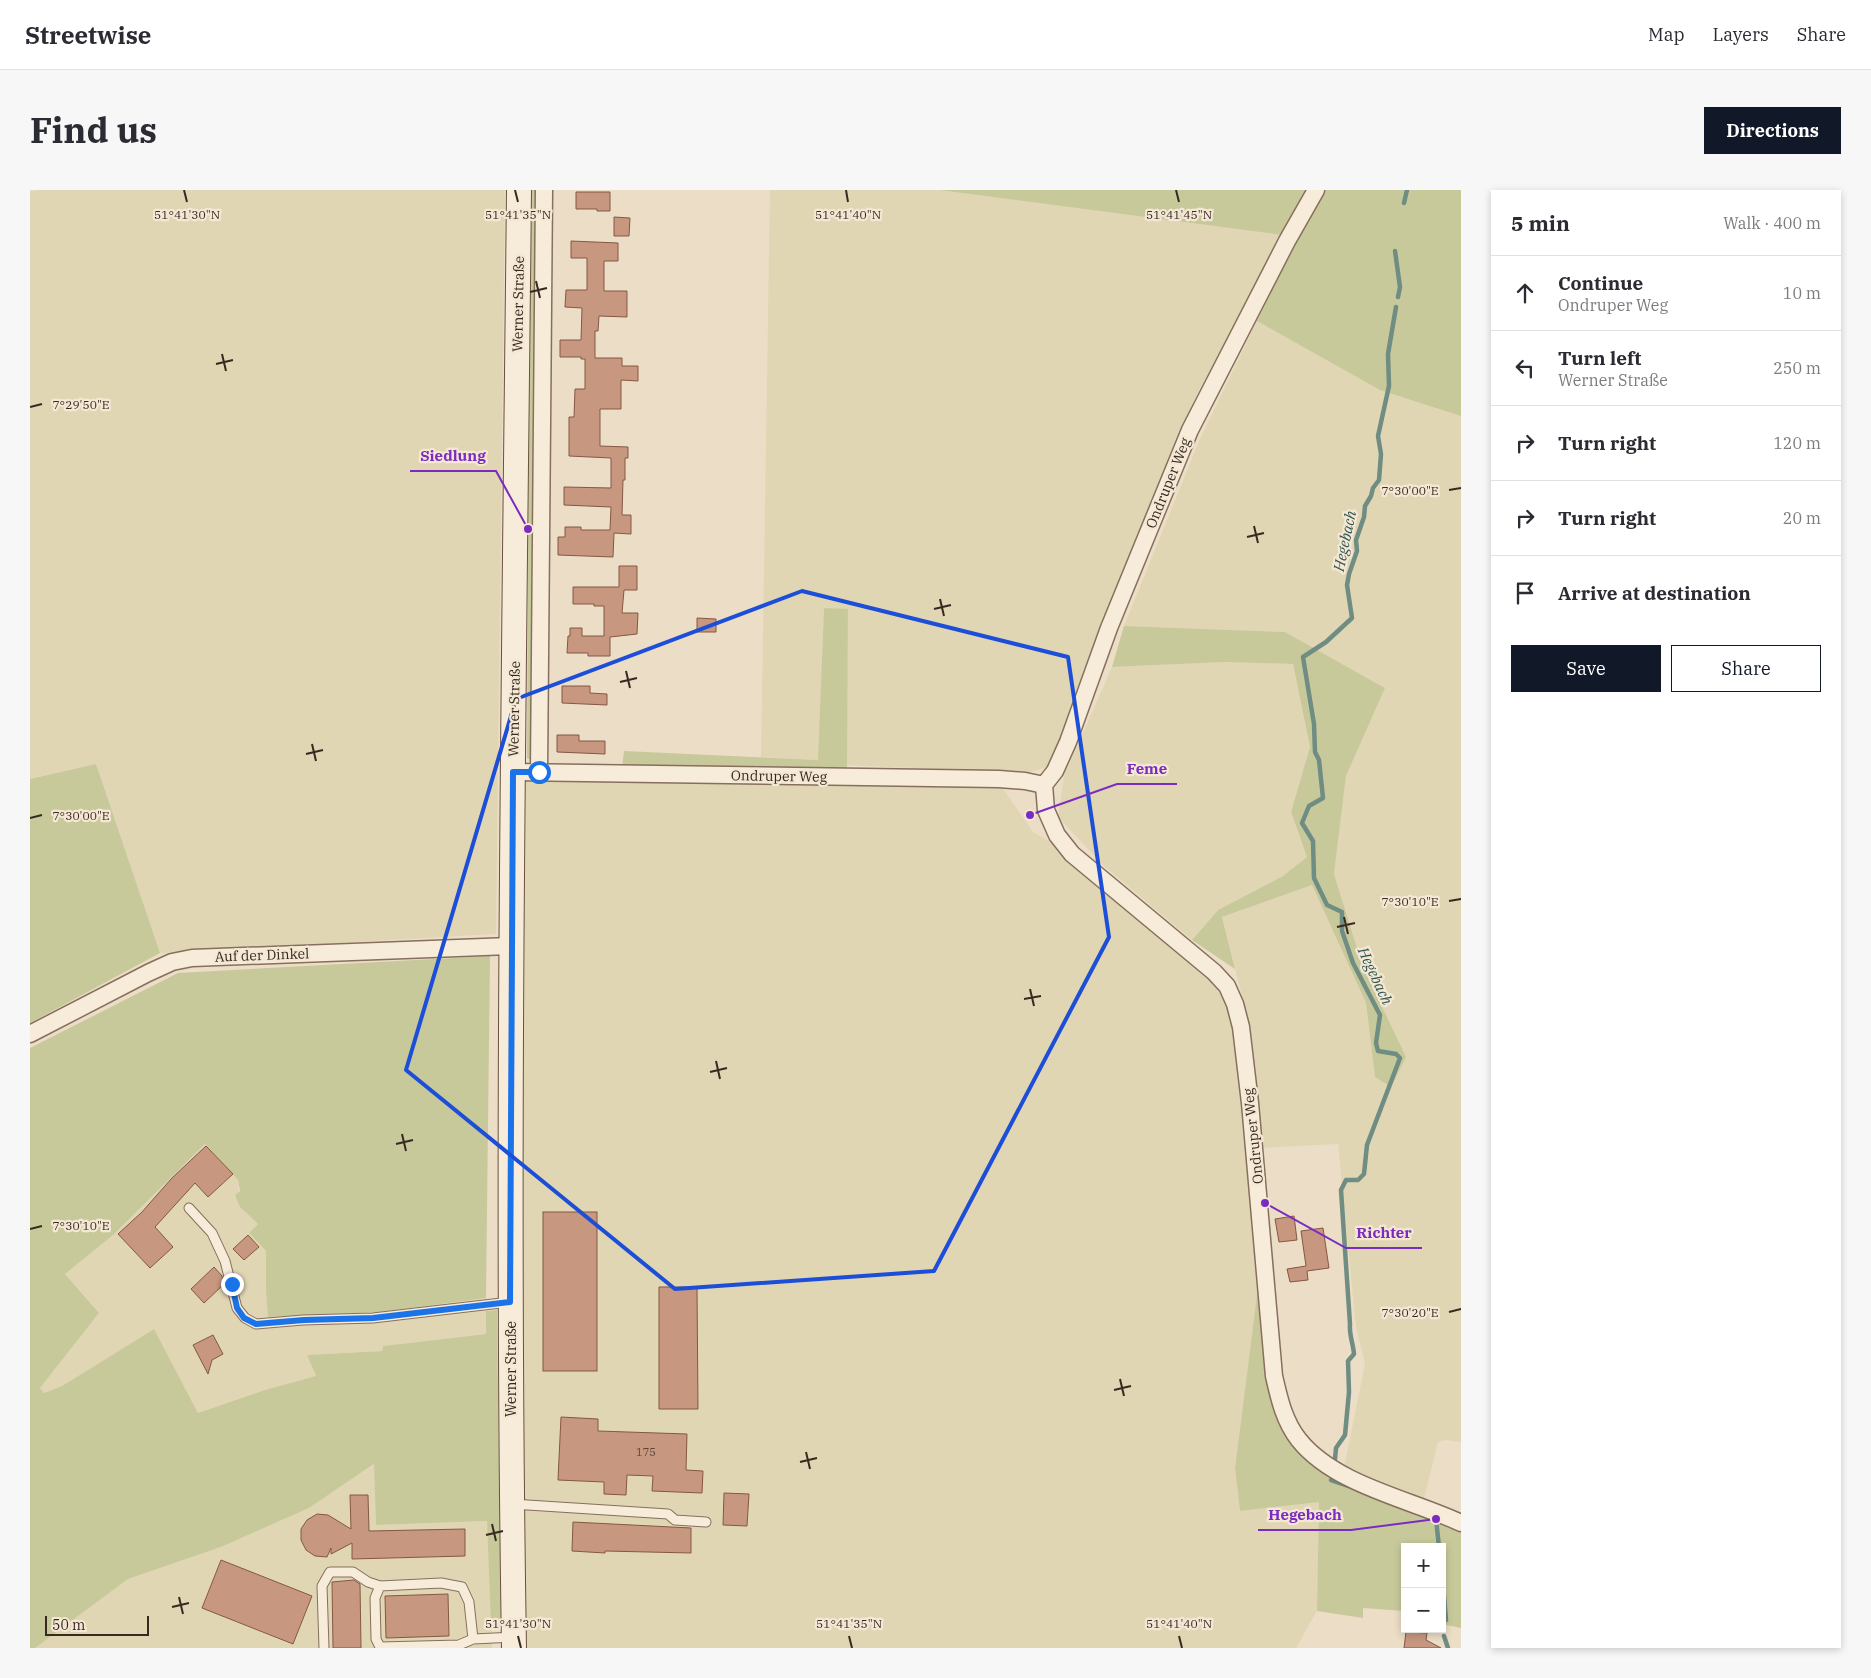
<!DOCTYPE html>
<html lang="en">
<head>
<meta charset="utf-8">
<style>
	body { margin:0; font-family:"IBM Plex Serif",serif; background:#f7f7f7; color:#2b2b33 }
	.controls { position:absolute; right:15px; bottom:15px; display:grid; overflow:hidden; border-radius:0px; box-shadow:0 2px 8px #0003 }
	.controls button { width:45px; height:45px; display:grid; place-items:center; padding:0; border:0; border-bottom:1px solid #e1e1e2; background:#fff; color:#2b2b33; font:25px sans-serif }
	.scale { position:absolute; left:15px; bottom:12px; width:104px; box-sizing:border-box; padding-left:5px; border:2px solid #372920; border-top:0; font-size:14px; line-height:18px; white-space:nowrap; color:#372920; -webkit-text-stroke:4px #f4e8d5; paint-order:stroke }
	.stop { position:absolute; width:15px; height:15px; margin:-11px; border:4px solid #1a73e8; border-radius:50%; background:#fff }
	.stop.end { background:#1a73e8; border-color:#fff; box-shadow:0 1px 5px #0008 }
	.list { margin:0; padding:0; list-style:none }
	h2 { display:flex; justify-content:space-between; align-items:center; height:65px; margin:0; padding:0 20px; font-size:21px }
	h2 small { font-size:16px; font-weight:400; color:#7c7c81 }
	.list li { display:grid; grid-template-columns:32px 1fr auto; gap:15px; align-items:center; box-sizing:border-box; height:75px; padding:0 20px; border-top:1px solid #e1e1e2 }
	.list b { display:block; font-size:19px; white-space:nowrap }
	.list p { margin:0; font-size:16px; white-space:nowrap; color:#7c7c81 }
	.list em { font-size:16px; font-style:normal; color:#7c7c81 }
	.actions { display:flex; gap:10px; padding:15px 20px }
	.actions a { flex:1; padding:11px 0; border:1px solid #111827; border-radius:0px; text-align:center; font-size:18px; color:#111827 }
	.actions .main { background:#111827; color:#fff }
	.icon { flex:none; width:28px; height:28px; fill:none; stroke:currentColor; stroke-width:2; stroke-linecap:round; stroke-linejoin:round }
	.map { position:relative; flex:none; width:1431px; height:1458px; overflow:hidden; border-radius:0px }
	header { display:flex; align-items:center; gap:30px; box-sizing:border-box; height:70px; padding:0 25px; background:#fff; border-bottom:1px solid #e1e1e2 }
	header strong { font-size:24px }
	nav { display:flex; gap:28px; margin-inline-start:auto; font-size:18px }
	.intro { display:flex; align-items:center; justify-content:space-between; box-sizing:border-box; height:120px; padding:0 30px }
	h1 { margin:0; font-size:35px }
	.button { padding:12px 22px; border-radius:0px; background:#111827; color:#fff; font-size:18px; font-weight:700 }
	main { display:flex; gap:30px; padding:0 30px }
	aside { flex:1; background:#fff; border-radius:0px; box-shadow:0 2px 8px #0003 }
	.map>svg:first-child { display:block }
	.farmland { fill:#e1d6b4 }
	.green { fill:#c8c99b }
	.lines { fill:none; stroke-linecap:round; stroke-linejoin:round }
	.stream { stroke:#6f8d83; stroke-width:4.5 }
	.building { fill:#c7977f; stroke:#845844 }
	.lane-casing { stroke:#866f5d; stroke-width:11 }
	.street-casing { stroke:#866f5d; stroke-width:19 }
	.secondary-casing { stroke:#685140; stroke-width:26 }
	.lane { stroke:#f7ebd9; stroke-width:9 }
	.street { stroke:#f7ebd9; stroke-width:16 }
	.secondary { stroke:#f7ebd9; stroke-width:24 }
	.route { stroke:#1a73e8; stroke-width:6 }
	.marked { fill:none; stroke:#1d4ed8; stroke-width:4; stroke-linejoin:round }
	.ticks { fill:none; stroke:#372920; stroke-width:2 }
	.labels { text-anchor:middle; stroke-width:4.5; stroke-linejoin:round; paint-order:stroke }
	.number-label { font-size:11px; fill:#5b4438 }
	.street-label { font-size:14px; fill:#372920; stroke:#f4e8d5 }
	.water-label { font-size:15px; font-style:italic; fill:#305650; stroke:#f4e8d5 }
	.ticks-label { font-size:12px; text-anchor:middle; fill:#372920; stroke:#f4e8d5; stroke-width:4.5; stroke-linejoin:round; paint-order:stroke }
	.leader { fill:none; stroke:#7b2cbf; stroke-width:2 }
	.callout-dot { fill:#7b2cbf; stroke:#f4e8d5; stroke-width:2 }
	.callout-label { font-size:15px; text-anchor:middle; font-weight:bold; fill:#7b2cbf; stroke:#f4e8d5; stroke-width:4.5; stroke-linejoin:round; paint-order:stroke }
</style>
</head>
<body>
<header>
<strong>Streetwise</strong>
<nav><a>Map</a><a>Layers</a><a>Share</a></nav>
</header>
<div class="intro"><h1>Find us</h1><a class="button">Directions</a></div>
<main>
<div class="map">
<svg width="1431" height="1458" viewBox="0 0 1431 1458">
	<rect width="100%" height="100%" fill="#ecddc6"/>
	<g class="farmland">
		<polygon points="8,0 475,0 466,744 130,763 66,574 0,589 0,1"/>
		<polygon points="740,0 909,0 1254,44 1167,204 1074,431 1031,561 1017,577 998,583 816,575 818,420 794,418 789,570 731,567"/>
		<polygon points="1268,46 1431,63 1431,1252 1415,1250 1408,1252 1394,1309 1314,1278 1335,1174 1326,1137 1308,954 1232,958 1217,826 1192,727 1282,695 1336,813 1345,887 1333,777 1304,684 1316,586 1355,498 1255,442 1094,436 1169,251"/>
		<polygon points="1195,472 1263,474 1280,557 1261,622 1277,667 1253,686 1188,720 1162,750 1074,676 1028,627 1034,586 1082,477"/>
		<polygon points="495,587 972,597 1003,642 1042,664 1184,782 1205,814 1229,1089 1205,1278 1210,1321 1290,1311 1287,1421 1266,1458 491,1458 486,1374"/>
		<polygon points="175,954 208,990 210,1017 228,1034 219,1043 236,1061 236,1102 238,1127 351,1122 456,1108 456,1144 353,1156 352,1161 277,1165 286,1186 238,1199 168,1223 124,1139 32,1196 14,1203 10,1198 69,1123 35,1084 82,1046"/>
		<polygon points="345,1274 346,1335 457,1331 462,1458 5,1458 98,1389 191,1357 279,1318"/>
	</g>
	<g class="green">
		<polygon points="500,0 509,0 505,572 497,568"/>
		<polygon points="909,0 1431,0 1431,226 1350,200 1227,131 1268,47"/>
		<polygon points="794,418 818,419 817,580 592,578 594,561 788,570"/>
		<polygon points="1094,436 1255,442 1355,498 1316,586 1304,684 1333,777 1376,867 1361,897 1345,887 1336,813 1282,695 1192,727 1205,779 1162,750 1188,720 1253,686 1277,667 1261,622 1280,557 1263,474 1195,472 1082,477"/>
		<polygon points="66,574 130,763 0,833 0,589"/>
		<polygon points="460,766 456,1108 351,1122 238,1127 236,1102 236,1061 219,1043 228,1034 210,1017 205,1005 210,1001 208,990 175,954 82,1046 35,1084 69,1123 10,1198 14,1203 32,1196 124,1139 168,1223 238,1199 286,1186 277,1165 352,1161 353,1156 456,1144 456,1121 467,1120 471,1436 461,1437 457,1331 346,1335 344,1274 279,1318 191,1357 98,1389 5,1458 0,1458 0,858 148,783"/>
		<polygon points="1229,1089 1271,1261 1431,1340 1431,1438 1412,1434 1412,1357 1375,1357 1375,1421 1333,1418 1333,1428 1287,1421 1289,1312 1210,1321 1205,1278"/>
	</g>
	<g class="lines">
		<g class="stream">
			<polyline points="1374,13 1377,0"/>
			<polyline points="1365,61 1370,97 1368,107"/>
			<path d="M1305,1269L1306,1258L1315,1245L1319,1202L1318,1171L1324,1164C1323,1153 1319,1145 1320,1134L1311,1000L1316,990H1328L1334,984L1337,955L1370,868L1366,864L1348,861L1346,853L1350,825L1323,773L1312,741V722L1297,715L1284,688L1283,651L1272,633L1279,616L1293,608L1289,570L1285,562L1284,534L1273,467L1296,452L1322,428L1317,395L1319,384L1327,361L1326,350L1334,327L1335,316L1341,306L1343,298L1349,290L1351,264L1348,246L1359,196L1358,164L1366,117"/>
			<polyline points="1301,1290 1319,1296"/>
			<polyline points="1403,1328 1406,1329 1409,1357"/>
			<polyline points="1412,1383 1416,1430"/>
			<polyline points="1414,1446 1418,1458"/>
		</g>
	</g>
	<g class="building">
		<polygon points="546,2 580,2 580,21 567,21 567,19 546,19"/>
		<polygon points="584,27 600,28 599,46 584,46"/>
		<polygon points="541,51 588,53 588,71 574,71 574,101 597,101 597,127 569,126 568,141 565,141 565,168 592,168 592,176 608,176 608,191 591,190 591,219 570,219 570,256 598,257 598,268 595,268 595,290 593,290 592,325 601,325 601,344 584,343 583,367 528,365 528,347 535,347 535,337 551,337 551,340 580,340 581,317 534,315 534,297 581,298 581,268 539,266 539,227 544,227 545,199 555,199 555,169 551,169 551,167 530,167 530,150 551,150 552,118 535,117 536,100 557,100 557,68 541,68"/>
		<polygon points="589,376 607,376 607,400 594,400 592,423 608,423 607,444 580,447 580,466 558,466 558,463 537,463 538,446 540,446 540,438 552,438 552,446 574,446 574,416 564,416 564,414 543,414 543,397 589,397"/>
		<polygon points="667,428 686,429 686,442 667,442"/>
		<polygon points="532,496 560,496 560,503 577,504 577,515 532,513"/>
		<polygon points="527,545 549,545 549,551 575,551 575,564 527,562"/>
		<polygon points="176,956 203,984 178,1007 165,993 125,1037 143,1057 120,1078 88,1044 112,1022 142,988"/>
		<rect x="513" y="1022" width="54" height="159"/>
		<polygon points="1264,1026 1267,1050 1249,1052 1245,1029"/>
		<polygon points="1293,1038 1299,1078 1277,1081 1278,1090 1260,1092 1257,1079 1276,1076 1271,1041"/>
		<polygon points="218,1045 229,1057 214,1070 203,1059"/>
		<polygon points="184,1077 192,1086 194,1094 174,1113 161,1099"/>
		<polygon points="629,1097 667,1097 668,1219 629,1219"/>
		<polygon points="183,1145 193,1164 182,1170 178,1184 163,1155"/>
		<polygon points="531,1227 568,1229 568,1241 657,1244 656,1280 673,1281 672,1303 622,1301 623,1286 597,1285 596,1305 574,1304 574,1292 528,1290"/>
		<polygon points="694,1303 719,1304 717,1336 693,1335"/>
		<polygon points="320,1305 338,1305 339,1341 435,1339 435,1366 322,1369 322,1353 301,1364 301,1358 297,1367 285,1366 276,1360 271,1350 271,1339 277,1330 287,1324 298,1325 321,1339"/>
		<polygon points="543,1332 661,1338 661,1363 575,1361 575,1363 542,1361"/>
		<polygon points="191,1370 282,1406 263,1454 172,1418"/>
		<polygon points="324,1390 330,1394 331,1458 303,1458 302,1392"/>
		<polygon points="418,1404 419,1446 356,1448 355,1406"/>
		<polygon points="1376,1442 1397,1443 1396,1450 1411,1458 1374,1458"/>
	</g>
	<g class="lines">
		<g class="lane-casing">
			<g id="lane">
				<polyline points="159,1018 182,1043 195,1071 207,1118 215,1128 226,1134 273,1130 343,1128 480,1112"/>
				<polyline points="482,1314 638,1324 645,1330 676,1332"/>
				<polyline points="443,1449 439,1412 432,1397 411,1393 350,1396 345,1408 346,1449 350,1457 429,1455 443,1449 484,1447"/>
				<polyline points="294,1458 292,1396 300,1382 323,1382 338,1392 350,1396"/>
			</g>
		</g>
		<g class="street-casing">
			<g id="street">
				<path d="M1286,0L1257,51L1160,240L1079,438L1038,552L1025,581L1014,595L1016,620L1027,645L1042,664L1184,782L1197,796L1205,814L1211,837L1220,913L1244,1186C1249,1208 1254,1231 1269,1250C1305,1295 1380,1309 1431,1333"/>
				<polyline points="483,582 969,589 995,591 1014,595"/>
				<polyline points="509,582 514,0"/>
				<polyline points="0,844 118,783 142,772 162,768 482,756"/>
			</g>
		</g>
		<g class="secondary-casing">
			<path id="secondary" d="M484,1458C476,972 484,486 489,0"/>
		</g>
		<use href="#lane" class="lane"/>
		<use href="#street" class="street"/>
		<use href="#secondary" class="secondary"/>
	</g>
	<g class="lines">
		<polyline class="route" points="202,1094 207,1118 214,1128 226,1134 274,1130 343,1128 480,1112 483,582 509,582"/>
	</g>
	<path class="marked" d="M772,401L1038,467L1079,747L904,1081L645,1099L376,880L486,509Z"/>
	<path class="ticks" d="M154,0L157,12M485,0L488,12M816,0L818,12M1146,0L1149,12M506,91L510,108M500,102L517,98M192,164L196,181M186,174L203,170M0,217L12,214M1419,300L1431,298M1224,336L1228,353M1217,347L1234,343M910,409L914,426M904,419L921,415M596,481L600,498M590,492L607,488M282,554L286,571M276,564L293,560M0,628L12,625M1419,711L1431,709M1314,727L1318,744M1307,737L1325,733M1000,799L1004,816M994,809L1011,806M686,871L690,889M680,882L697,878M372,944L376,961M366,954L383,950M0,1039L12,1036M1419,1122L1431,1119M1090,1189L1094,1206M1084,1200L1101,1196M776,1262L780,1279M770,1272L787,1268M462,1334L466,1351M456,1345L473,1341M149,1407L153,1424M142,1417L159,1413M488,1446L491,1458M819,1446L822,1458M1149,1446L1152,1458"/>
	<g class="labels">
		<g class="number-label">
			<text x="616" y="1266">175</text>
		</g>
		<g class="street-label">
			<text transform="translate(488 114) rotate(-89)" y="5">Werner Straße</text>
			<text transform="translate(1138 293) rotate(-68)" y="5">Ondruper Weg</text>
			<text transform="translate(484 519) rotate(-89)" y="5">Werner Straße</text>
			<text transform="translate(749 586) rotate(1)" y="5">Ondruper Weg</text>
			<text transform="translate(232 765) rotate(-2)" y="5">Auf der Dinkel</text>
			<text transform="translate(1223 946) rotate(-96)" y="5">Ondruper Weg</text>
			<text transform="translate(481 1179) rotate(-90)" y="5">Werner Straße</text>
		</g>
		<g class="water-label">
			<text transform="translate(1315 351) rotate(-78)" y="5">Hegebach</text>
			<text transform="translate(1345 786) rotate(65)" y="5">Hegebach</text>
		</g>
	</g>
	<g class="ticks-label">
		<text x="157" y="29">51°41'30"N</text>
		<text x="488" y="29">51°41'35"N</text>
		<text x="818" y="29">51°41'40"N</text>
		<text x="1149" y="29">51°41'45"N</text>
		<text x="51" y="219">7°29'50"E</text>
		<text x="1380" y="305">7°30'00"E</text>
		<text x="51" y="630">7°30'00"E</text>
		<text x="1380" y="716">7°30'10"E</text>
		<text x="51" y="1040">7°30'10"E</text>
		<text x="1380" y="1127">7°30'20"E</text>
		<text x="488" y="1438">51°41'30"N</text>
		<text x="819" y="1438">51°41'35"N</text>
		<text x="1149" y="1438">51°41'40"N</text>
	</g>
	<path class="leader" d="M498 339L466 281H380M1000 625L1087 594H1147M1235 1013L1316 1058H1392M1406 1329L1321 1340H1228"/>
	<g class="callout-dot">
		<circle cx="498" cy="339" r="5"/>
		<circle cx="1000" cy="625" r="5"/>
		<circle cx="1235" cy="1013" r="5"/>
		<circle cx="1406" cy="1329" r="5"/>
	</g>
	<g class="callout-label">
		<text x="423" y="271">Siedlung</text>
		<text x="1117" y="584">Feme</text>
		<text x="1354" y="1048">Richter</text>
		<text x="1275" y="1330">Hegebach</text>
	</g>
</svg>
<div class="controls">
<button>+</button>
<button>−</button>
</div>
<div class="scale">50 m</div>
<div class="stop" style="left:509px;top:582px"></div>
<div class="stop end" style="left:202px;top:1094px"></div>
</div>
<aside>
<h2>5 min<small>Walk · 400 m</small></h2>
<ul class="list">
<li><svg class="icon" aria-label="ahead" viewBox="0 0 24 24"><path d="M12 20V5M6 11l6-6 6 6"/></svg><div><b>Continue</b><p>Ondruper Weg</p></div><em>10 m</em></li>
<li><svg class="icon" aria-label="left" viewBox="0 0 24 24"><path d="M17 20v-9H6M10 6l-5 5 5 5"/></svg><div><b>Turn left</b><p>Werner Straße</p></div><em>250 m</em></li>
<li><svg class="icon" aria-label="right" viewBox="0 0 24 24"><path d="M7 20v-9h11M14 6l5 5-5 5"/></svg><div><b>Turn right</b></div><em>120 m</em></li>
<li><svg class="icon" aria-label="right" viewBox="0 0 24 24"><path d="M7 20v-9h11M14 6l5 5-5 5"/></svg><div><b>Turn right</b></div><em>20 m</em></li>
<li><svg class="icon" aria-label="arrive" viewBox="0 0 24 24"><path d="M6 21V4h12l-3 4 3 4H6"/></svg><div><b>Arrive at destination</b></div></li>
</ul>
<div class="actions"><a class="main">Save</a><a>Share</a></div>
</aside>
</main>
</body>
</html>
